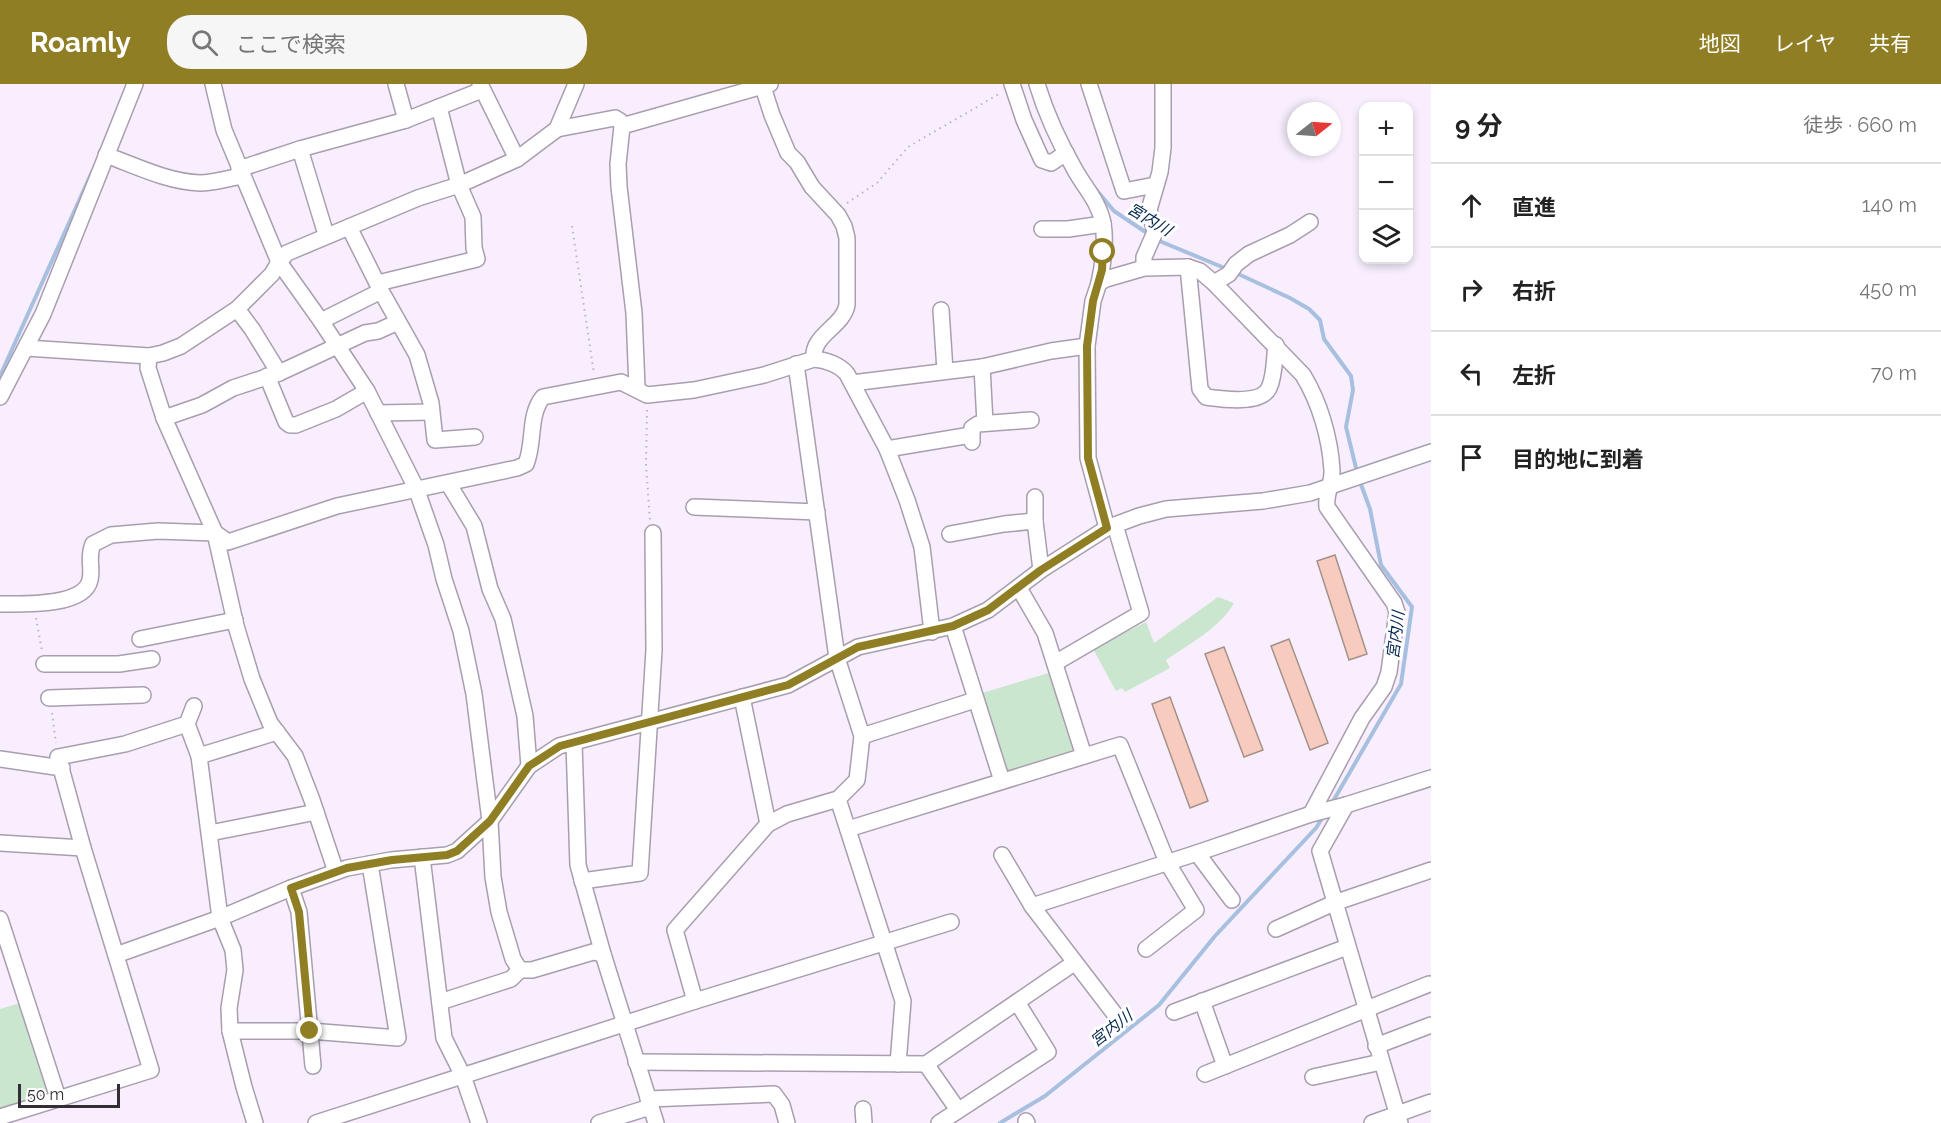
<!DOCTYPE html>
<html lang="ja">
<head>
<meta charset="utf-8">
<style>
	body { margin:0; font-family:Raleway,"Noto Sans JP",sans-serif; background:#f6f6f6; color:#222 }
	.controls { position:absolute; right:18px; top:18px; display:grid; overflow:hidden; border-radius:12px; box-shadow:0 3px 9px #0003 }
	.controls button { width:54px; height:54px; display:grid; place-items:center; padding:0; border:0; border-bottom:2px solid #e0e0e0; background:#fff; color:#222; font:30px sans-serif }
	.compass { position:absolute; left:1287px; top:18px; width:54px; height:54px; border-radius:50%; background:#fff; box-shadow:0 3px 9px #0003; rotate:73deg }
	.scale { position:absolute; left:18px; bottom:15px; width:102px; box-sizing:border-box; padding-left:6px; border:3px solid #332e35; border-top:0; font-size:16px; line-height:21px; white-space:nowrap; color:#332e35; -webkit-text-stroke:4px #fff; paint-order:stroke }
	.stop { position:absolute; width:18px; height:18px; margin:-14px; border:4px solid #907e24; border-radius:50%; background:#fff }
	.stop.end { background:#907e24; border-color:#fff; box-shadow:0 2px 6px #0008 }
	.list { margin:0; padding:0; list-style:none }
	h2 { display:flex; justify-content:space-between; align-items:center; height:78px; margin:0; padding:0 24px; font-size:26px }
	h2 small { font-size:20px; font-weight:400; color:#767676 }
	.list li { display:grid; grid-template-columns:39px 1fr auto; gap:18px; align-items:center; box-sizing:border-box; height:84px; padding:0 24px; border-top:2px solid #e0e0e0 }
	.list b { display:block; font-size:22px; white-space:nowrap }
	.list em { font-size:20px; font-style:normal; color:#767676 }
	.icon { flex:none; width:33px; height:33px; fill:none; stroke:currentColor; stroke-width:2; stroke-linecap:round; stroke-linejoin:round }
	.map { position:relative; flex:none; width:1431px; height:1039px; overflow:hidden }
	header { display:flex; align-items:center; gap:36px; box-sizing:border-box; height:84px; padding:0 30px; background:#907e24; color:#fff }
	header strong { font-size:28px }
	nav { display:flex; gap:33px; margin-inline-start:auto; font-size:21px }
	.search { width:420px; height:54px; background:#f6f6f6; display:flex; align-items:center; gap:15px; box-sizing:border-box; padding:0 21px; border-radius:24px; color:#767676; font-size:22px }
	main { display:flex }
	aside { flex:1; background:#fff }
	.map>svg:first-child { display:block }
	.green { fill:#cbe6ce }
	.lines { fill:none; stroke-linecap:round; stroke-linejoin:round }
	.stream { stroke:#a8c0e0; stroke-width:4 }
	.building { fill:#f7ccbe; stroke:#a6918a; stroke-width:1.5 }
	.minor-casing { stroke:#a99eaf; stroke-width:18 }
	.path { stroke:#bcb3c0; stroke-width:2; stroke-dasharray:1.5 4.5; stroke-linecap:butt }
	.minor { stroke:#fff; stroke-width:15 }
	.route { stroke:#907e24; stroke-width:8 }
	.labels { text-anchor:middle; stroke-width:6; stroke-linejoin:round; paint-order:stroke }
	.water-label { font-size:16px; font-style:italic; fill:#062951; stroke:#fff }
</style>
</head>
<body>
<header>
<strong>Roamly</strong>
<div class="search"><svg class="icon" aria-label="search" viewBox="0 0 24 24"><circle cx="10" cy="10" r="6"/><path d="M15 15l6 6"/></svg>ここで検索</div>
<nav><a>地図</a><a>レイヤ</a><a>共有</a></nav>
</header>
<main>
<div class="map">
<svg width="1431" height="1039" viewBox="0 0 1431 1039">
	<rect width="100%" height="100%" fill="#f8eefd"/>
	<g class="green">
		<path d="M1218,513L1234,519C1220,544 1189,560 1166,576L1170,584L1125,608L1122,604L1116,607L1093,565L1146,538L1154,559Z"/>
		<polygon points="1052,588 1074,662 1070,672 1014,689 1002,684 979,610"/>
		<polygon points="20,919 48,1005 43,1012 0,1026 0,925"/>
	</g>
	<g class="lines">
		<g class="stream">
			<polyline points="1093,102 1114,127 1150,151"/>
			<polyline points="1157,156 1227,185"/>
			<polyline points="1234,188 1290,214 1309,225 1320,236 1324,255 1351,292 1353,306 1346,343 1357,388"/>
			<polyline points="0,292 92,88"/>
			<polyline points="1332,719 1401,600 1412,523 1381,481 1370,425 1359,395"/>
			<polyline points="1000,1039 1045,1012 1159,921 1215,852 1316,744 1323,733"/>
		</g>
	</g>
	<g class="building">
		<polygon points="1335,471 1367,570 1349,576 1317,477"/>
		<polygon points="1289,555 1328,659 1310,666 1271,562"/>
		<polygon points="1224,563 1263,666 1244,673 1205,570"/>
		<polygon points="1170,613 1208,717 1190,724 1152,620"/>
	</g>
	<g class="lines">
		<g class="minor-casing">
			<g id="minor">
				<polyline points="213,0 224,46 279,178 321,237 367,307 416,404 436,461 444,495 461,547 474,610 490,737 493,793 499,828 513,875 520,886 532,886 593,868 603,870 656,1039"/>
				<polyline points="396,0 406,36"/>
				<polyline points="480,0 517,75"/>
				<path d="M762,0L772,31L788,69L797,78L812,103L838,131L844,142L847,154V221C843,243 811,251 814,275"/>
				<polyline points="1012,0 1024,36 1042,76 1051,79 1066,69"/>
				<path d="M1037,0C1046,30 1059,58 1075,86C1085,104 1099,118 1103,139C1106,158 1103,181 1099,199"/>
				<polyline points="1089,0 1124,107 1155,101"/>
				<polyline points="622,42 770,0"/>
				<polyline points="557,45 615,34 620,37 622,42 618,80 619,103 634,229 637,304"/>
				<polyline points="300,65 324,144"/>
				<path d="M106,71C136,82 168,98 200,99C213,99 229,94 242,92"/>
				<polyline points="239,85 300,65 406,36 482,6"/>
				<polyline points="349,143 381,207 417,271 431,319 435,356 475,353"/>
				<polyline points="1042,145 1068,145 1103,140"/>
				<path d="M1188,183L1200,305L1206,313C1221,315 1261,321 1269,304C1275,292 1274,274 1276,261"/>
				<polyline points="1144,184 1144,173 1155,148 1149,126 1160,88 1163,64 1163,0"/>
				<polyline points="378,199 477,175 474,164 473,133 459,101 439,23"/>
				<polyline points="1214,199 1229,190 1236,180 1249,170 1290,151 1310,138"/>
				<polyline points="237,225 252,245 279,289"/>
				<polyline points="941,226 945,287"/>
				<polyline points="321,237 381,207"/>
				<polyline points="26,264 149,272 163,269 181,262 237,225 272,190 279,178 287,169 418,114 459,101 517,75 557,45 576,0"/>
				<polyline points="149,272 148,284 164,334 215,449 236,542 252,595 270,639 295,672 312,716 336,788"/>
				<polyline points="982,283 985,339"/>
				<polyline points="267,292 286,338 290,341 296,341 336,325 367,307"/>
				<polyline points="852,299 982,283 1051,267 1087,262"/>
				<polyline points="0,313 43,230 135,0"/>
				<polyline points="378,329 431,328"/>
				<polyline points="164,334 202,321 233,304 279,289 365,249 378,247 398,238"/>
				<polyline points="972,358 972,344 978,340 1031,336"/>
				<polyline points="887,365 971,351"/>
				<polyline points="448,399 474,442 490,505 503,535 525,632 529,682"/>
				<polyline points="1035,413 1035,437 1041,486"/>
				<polyline points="694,423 817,428"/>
				<path d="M1107,444L1088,374L1087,262L1093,217L1099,199L1106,195L1144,184L1188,183L1200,187L1214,199L1303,291C1320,319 1330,354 1332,386C1333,399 1325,410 1327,423L1394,519L1397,528L1389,588L1384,603L1362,634L1311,730"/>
				<polyline points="950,450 1004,440 1035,437"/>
				<polyline points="1019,504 1045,549 1084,672"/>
				<path d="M0,520C22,520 84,523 90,496C93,483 87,474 93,460L111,451L158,447L215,449L228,458L337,422L517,384L526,380C535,358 528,331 543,313L621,298L647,311L694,306L764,291L814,275C826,276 840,281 847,290L887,365L907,416L922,463L932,548"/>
				<polyline points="953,542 1002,697"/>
				<polyline points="140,555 235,536"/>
				<polyline points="1055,579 1141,529 1115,441"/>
				<polyline points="44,580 119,580 152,575"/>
				<polyline points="742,613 768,740"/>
				<polyline points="49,614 143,611"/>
				<polyline points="194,622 187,640 199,672 220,834 233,866 235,886 229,924 230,947 244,1003 255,1039"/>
				<polyline points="862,652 975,616"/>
				<polyline points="574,659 578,781 603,870"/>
				<polyline points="199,672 277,648"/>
				<polyline points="0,675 62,684"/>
				<polyline points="838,715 903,917 898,980"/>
				<polyline points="1346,721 1320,767 1400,1039"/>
				<polyline points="848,745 1120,661 1167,778 1196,826 1146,865"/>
				<polyline points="210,749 316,728"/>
				<polyline points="0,759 83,764"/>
				<polyline points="1197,769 1232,816"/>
				<polyline points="1002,771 1032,822 1120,937"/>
				<polyline points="422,773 444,954 463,992 479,1039"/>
				<polyline points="582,797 640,789 654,566 653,449"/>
				<polyline points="291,804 299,828 313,982"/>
				<polyline points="1032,822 1197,769 1311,730 1346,721 1431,694"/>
				<polyline points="0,835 58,1014"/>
				<polyline points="1276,845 1334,819 1431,786"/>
				<polyline points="116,871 220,834 291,804 347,784 391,776 447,771 457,767 490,737 529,682 559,662 788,601 858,563 953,542 988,526 1041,486 1107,444 1139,432 1166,425 1263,417 1310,409 1431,368"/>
				<polyline points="695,917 675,846 768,740 787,730 838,715 857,696 862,652 837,574 796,280"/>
				<polyline points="1202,917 1225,982"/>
				<polyline points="440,918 511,895 520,886"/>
				<polyline points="1174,928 1347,863"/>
				<polyline points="230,947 310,947 398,954 370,780"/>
				<polyline points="1376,962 1431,941"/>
				<polyline points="636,978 926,980 1074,879"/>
				<polyline points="926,980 958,1026"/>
				<polyline points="1205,990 1429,900"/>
				<polyline points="1313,993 1381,978"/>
				<polyline points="648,1015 774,1010 782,1021 787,1039"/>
				<polyline points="863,1025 864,1039"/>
				<polyline points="0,1033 151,986 83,764 58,673 125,660 187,640"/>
				<polyline points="1026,1037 1027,1039"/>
				<polyline points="316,1039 695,917 951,838"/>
				<polyline points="599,1039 650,1023"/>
				<polyline points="939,1039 1048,968 1017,918"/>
				<polyline points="1372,1039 1431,1018"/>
			</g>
		</g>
		<g class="path">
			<polyline points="847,119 877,99 908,63 999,10"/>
			<polyline points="572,142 594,290"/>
			<polyline points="647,326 646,381 650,437"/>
			<polyline points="36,534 42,567"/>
			<polyline points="52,629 56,659"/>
		</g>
		<use href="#minor" class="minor"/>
	</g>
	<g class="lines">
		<polyline class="route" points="310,947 299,828 291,804 347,784 392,776 447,771 457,767 490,737 529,682 560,662 788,601 858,563 953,542 988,526 1041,486 1107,444 1088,374 1087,262 1093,217 1102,186 1103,168"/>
	</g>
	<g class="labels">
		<g class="water-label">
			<text transform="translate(1150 135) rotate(31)" y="6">宮内川</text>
			<text transform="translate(1395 551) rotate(-83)" y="6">宮内川</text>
			<text transform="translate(1111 944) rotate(-38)" y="6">宮内川</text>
		</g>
	</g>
</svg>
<div class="controls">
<button>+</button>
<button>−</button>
<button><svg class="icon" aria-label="layers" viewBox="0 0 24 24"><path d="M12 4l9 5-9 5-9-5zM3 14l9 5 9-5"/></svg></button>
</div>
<svg class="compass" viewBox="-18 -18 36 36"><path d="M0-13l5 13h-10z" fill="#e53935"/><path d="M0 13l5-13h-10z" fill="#767676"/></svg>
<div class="scale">50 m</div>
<div class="stop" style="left:1103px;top:168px"></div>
<div class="stop end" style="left:310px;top:947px"></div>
</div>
<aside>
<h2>9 分<small>徒歩 · 660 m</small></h2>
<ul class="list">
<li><svg class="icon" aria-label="ahead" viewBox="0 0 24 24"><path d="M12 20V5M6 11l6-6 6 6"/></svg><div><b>直進</b></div><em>140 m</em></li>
<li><svg class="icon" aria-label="right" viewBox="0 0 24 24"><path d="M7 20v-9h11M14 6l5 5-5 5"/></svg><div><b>右折</b></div><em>450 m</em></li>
<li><svg class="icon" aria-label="left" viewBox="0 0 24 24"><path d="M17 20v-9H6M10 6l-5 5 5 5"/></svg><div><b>左折</b></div><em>70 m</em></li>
<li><svg class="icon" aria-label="arrive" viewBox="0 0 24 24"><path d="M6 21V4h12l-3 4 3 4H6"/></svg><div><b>目的地に到着</b></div></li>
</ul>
</aside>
</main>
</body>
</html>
